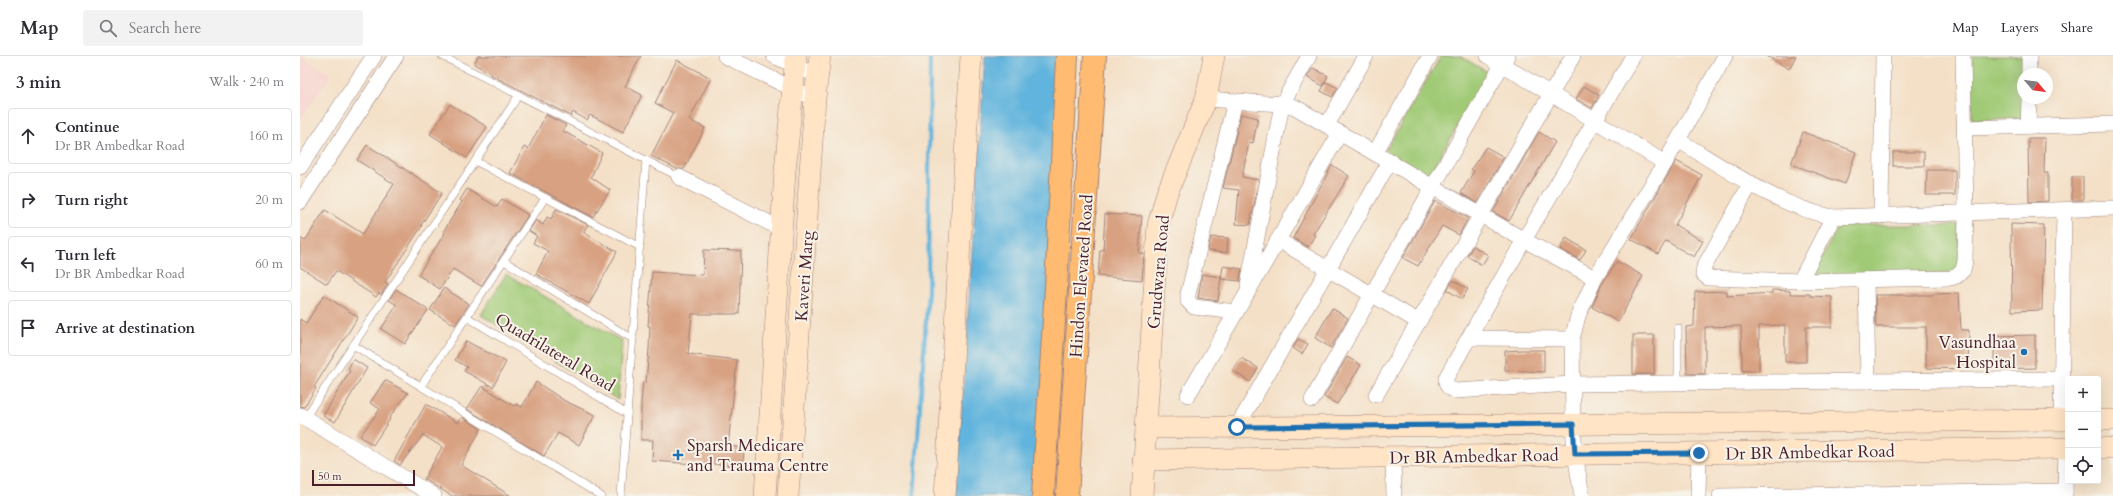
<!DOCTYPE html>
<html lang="en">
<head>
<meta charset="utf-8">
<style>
	body { margin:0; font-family:Cardo,serif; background:#f2f2f3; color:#2b2b33 }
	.controls { position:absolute; right:12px; bottom:12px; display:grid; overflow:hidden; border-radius:4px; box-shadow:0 4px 16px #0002 }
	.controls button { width:36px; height:36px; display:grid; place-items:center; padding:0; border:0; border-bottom:1px solid #e1e1e2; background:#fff; color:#2b2b33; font:20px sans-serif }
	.compass { position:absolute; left:1717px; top:12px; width:36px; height:36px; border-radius:50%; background:#fff; box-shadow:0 4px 16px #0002; rotate:119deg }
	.scale { position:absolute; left:12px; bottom:10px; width:103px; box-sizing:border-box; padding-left:4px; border:2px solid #4a1f2b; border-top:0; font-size:11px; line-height:14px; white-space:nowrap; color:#4a1f2b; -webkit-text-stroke:3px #f7f3e8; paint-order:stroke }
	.stop { position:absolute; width:12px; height:12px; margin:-9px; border:3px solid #1f6fb2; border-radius:50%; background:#fff }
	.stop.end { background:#1f6fb2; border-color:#fff; box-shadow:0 1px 4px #0008 }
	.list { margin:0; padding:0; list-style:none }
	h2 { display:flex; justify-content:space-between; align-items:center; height:52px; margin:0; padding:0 16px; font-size:17px }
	h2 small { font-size:13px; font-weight:400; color:#7c7c81 }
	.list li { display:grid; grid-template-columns:26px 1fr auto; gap:12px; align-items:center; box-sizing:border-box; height:56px; margin:0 8px 8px; padding:0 8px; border:1px solid #e1e1e2; border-radius:4px }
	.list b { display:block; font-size:15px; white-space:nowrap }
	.list p { margin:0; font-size:13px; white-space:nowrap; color:#7c7c81 }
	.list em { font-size:13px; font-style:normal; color:#7c7c81 }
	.icon { flex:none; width:22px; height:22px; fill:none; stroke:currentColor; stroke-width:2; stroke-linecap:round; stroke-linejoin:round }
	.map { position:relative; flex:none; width:1813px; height:440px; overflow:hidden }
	header { display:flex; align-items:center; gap:24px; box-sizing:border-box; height:56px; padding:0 20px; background:#fff; border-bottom:1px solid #e1e1e2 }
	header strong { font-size:19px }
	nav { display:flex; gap:22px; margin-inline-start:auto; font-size:14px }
	.search { width:280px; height:36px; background:#f2f2f3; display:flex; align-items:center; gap:10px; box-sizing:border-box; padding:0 14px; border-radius:4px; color:#7c7c81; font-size:15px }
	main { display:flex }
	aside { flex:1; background:#fff }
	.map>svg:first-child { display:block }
	.built { fill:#f7d0cd }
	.green { fill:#a0ca76; stroke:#757450 }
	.water { fill:#61b4dd; stroke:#566a84 }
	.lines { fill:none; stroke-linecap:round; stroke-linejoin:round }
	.stream { stroke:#61b4dd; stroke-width:4 }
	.building { fill:#d8a182 }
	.lane-casing { stroke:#9f8079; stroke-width:8 }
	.street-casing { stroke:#9f8079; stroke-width:16 }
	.secondary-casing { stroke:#9f8079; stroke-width:22 }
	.highway-casing { stroke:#9f8079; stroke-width:24 }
	.lane { stroke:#fff; stroke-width:7 }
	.street { stroke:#fff; stroke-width:15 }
	.secondary { stroke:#ffe4c6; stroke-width:21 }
	.highway { stroke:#febb71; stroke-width:22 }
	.route { stroke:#1f6fb2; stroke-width:5 }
	.poi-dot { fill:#1f6fb2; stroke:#f7f3e8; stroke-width:1.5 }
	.labels { text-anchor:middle; stroke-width:4; stroke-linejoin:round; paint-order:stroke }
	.street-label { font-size:17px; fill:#4a1f2b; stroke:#f7f3e8 }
	.poi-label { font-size:17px; fill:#4a1f2b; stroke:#f7f3e8; text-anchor:end }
</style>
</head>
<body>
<header>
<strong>Map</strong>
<div class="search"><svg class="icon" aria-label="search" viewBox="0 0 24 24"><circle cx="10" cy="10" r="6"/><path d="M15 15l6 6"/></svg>Search here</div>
<nav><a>Map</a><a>Layers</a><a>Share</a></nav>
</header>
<main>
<aside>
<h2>3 min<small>Walk · 240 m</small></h2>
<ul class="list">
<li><svg class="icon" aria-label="ahead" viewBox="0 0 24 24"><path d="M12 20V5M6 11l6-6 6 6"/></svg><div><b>Continue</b><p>Dr BR Ambedkar Road</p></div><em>160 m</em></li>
<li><svg class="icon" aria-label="right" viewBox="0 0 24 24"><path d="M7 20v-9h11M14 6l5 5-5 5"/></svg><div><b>Turn right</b></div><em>20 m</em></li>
<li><svg class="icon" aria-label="left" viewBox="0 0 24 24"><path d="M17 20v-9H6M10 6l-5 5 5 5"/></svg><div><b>Turn left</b><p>Dr BR Ambedkar Road</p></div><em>60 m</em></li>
<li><svg class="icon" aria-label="arrive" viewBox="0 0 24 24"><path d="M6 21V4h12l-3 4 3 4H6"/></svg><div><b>Arrive at destination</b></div></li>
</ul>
</aside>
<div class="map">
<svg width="1813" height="440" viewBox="0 0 1813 440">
	<rect width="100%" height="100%" fill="#f7f3e8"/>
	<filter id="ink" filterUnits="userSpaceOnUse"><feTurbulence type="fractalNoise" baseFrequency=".025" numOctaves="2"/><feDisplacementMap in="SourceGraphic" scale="8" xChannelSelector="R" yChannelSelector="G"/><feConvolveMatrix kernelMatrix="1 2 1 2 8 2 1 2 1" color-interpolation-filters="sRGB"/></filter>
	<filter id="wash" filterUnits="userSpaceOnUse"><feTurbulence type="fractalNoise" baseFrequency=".012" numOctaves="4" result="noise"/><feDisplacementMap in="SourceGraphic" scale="16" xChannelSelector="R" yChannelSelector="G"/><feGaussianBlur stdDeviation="0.9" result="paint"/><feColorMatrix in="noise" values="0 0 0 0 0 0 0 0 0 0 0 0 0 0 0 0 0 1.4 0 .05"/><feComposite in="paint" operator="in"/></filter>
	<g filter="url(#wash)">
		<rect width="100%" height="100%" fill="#f4e0c7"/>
		<polygon class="built" points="0,0 31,19 0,64"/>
		<g class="green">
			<polygon points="1141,0 1160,0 1189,17 1128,120 1085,95"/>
			<polygon points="1672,0 1723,0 1723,63 1672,64"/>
			<polygon points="1539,169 1659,169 1659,218 1512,220"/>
			<polygon points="206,218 322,285 318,344 181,259"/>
		</g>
		<polygon class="water" points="685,0 773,0 744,440 656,440"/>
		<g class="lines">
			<polyline class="stream" points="614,440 628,235 630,0"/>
		</g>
		<g id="blocks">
			<g class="building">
				<polygon points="178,0 341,0 325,30 342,39 323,76 290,59 287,64 273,56 271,60 191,19 192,18 174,8"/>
				<polygon points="1467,0 1496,0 1489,13"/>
				<polygon points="377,4 411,22 389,64 405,72 384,113 377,113 351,100 373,57 355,47"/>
				<polygon points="1013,12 1028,20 1023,30 1007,21"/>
				<polygon points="1026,26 1038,32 1032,41 1021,35"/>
				<polygon points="1284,30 1299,39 1292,52 1276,43"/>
				<polygon points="150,48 187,71 167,102 130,78"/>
				<polygon points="941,58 958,62 953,87 949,86 942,121 959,124 950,169 936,168 939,134 923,132"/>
				<polygon points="246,59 266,69 263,75 302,97 291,121 310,134 293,161 210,117 224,91 228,93"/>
				<polygon points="1239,76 1255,86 1209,165 1193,156"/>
				<polygon points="1503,76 1556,96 1545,128 1491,108"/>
				<polygon points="1728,82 1745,82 1744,117 1748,117 1748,145 1729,146"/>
				<polygon points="67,89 142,137 121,169 122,170 85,226 88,228 81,239 79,237 76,241 36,215 27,228 0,211 0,182 5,185 25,154 63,178 94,128 57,104"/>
				<polygon points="1186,91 1204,101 1177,147 1161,137 1174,115 1171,113"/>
				<rect x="1593" y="96" width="31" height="14"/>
				<polygon points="1376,105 1402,119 1375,169 1403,185 1394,201 1366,185 1358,198 1331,183"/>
				<polygon points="1032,109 1049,120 1013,178 1015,179 1008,191 993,182"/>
				<polygon points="1627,114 1655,114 1655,139 1626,139"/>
				<rect x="1772" y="121" width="11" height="23"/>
				<polygon points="167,133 197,151 202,143 228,159 181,230 153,213 140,233 118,219 145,177 143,176 162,146 160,144"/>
				<polygon points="1135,145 1168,162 1159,179 1142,170 1118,210 1103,202"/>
				<polygon points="256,153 288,169 283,176 317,196 289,248 236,218 248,195 233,187 237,180 229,175 236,164 243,169 247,161 251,163"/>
				<polygon points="805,158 842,160 839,197 844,198 842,224 798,220 800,194 803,194"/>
				<polygon points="1711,168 1744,169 1742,254 1712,255"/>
				<polygon points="911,181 928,182 927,197 908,195"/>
				<polygon points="1266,182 1286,194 1280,204 1260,193"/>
				<polygon points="1173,190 1188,199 1182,209 1167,200"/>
				<polygon points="404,194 441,195 439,258 392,258 388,298 437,304 428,390 444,392 443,411 396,406 396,408 352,405 353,384 341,384 341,346 343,326 346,326 349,293 350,270 348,270 352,216 403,219"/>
				<polygon points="1317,205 1343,220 1318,266 1292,251 1301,230"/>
				<polygon points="923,210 942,213 940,225 921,223"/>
				<polygon points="902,218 921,221 918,245 898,242"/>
				<polygon points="1153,224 1168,233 1162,243 1147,234"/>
				<polygon points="144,232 169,248 155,269 130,254"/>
				<polygon points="96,233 128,254 105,288 81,273 97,249 89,244"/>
				<polygon points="1472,234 1490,235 1490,238 1510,238 1510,240 1532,241 1532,271 1506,271 1506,306 1485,306 1485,269 1459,270 1459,315 1442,315 1441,270 1405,271 1405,318 1387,318 1386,271 1394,270 1395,236 1427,235 1427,240 1472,237"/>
				<polygon points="1659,237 1661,274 1669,274 1668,313 1626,312 1626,271 1576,271 1575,239 1634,239 1634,238"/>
				<polygon points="24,239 58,261 14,331 16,332 4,351 0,350 0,263 6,267"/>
				<polygon points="1032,252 1048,262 1031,292 1015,282"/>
				<rect x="1333" y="279" width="21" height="39"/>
				<polygon points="1735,279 1735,312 1694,313 1694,280"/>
				<polygon points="998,283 1008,288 1002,298 993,292"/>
				<polygon points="166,285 206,306 193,331 164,315 167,311 155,304"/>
				<polygon points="1221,294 1244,294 1244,316 1205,314 1205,295"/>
				<polygon points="1047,301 1061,309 1037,348 1024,341"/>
				<polygon points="941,302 958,312 950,326 933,315"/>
				<polygon points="53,303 67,312 35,366 23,360 50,315 48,313"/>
				<polygon points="85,324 108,337 89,362 90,363 73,389 60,380 80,353 70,347"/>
				<polygon points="236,326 265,345 295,359 279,389 258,377 244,400 167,353 182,330 214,350 216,348 222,351"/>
				<polygon points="126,348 158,367 162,361 181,373 161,409 211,440 152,440 124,423 142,391 123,379 100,409 94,405"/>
			</g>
		</g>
	</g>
	<g filter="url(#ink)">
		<use href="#blocks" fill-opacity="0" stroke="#9f8079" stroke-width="1"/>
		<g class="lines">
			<g class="lane-casing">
				<g id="lane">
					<polyline points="142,0 379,121"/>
					<polyline points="175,105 340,191"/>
					<polyline points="204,205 333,283"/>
					<polyline points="167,261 327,358"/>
					<polyline points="1378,272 1378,327"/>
					<polyline points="53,289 301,440"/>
					<polyline points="121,330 245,142"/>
					<polyline points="5,362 219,39"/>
					<polyline points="321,440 346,104"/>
				</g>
			</g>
			<g class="street-casing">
				<g id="street">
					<polyline points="425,0 493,33 515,42"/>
					<polyline points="474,0 518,20"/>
					<polyline points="1188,0 1365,107"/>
					<path d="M1333,0L1224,184L1146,322C1146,330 1148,332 1155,335L1272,328L1761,323"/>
					<polyline points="1729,18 1729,0"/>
					<polyline points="906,43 982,48 995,51 1224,184 1295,222"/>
					<polyline points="935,45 888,238 888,245 894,251 936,256"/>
					<polyline points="1027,69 1066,0"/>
					<polyline points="1728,70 1729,42"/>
					<polyline points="1665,72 1813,68"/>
					<path d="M1378,84C1425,112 1479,151 1533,161L1813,152"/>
					<polyline points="1075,97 1130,0"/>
					<polyline points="0,111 74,0"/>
					<polyline points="379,121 481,173"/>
					<polyline points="1451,127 1404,211 1403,218 1408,222 1500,225 1651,222 1657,220 1663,214 1665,205 1666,158 1663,0"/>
					<polyline points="0,146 96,0"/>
					<polyline points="1581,160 1583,0"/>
					<polyline points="978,184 1119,266"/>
					<polyline points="1566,224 1568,325"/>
					<polyline points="1500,225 1533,161"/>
					<polyline points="948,229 982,48 1009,0"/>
					<polyline points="1169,282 1272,283"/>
					<polyline points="888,339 1040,77"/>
					<polyline points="1076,339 1273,0"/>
					<polyline points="1012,344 1207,0"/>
					<polyline points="0,359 134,440"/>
					<polyline points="1761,364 1764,155"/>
					<polyline points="937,371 1090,105"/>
					<polyline points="1093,401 1094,440"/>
					<polyline points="1282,440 1275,398 1273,368 1272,283 1278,260 1295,222 1365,107 1425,0"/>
					<polyline points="1398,440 1399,397"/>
					<polyline points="1420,440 1765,435"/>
					<polyline points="1765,440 1766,392"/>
				</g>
			</g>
			<g class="secondary-casing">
				<g id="secondary">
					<polyline points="1798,364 1813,364"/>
					<polyline points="846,372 1768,364"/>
					<polyline points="1798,392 1813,392"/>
					<polyline points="843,404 1768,392"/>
					<polyline points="465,440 485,115 496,0"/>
					<polyline points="488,440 515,42 520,0"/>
					<polyline points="645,440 671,0"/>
					<polyline points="842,440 858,169 867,137 906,43 914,0"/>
				</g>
			</g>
			<g class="highway-casing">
				<g id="highway">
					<polyline points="743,440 756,232 767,0"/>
					<polyline points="767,440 795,0"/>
				</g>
			</g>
			<use href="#lane" class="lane"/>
			<use href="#street" class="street"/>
			<use href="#secondary" class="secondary"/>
			<use href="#highway" class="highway"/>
		</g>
	</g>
	<g class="lines" filter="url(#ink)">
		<polyline class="route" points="937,371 1273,368 1275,398 1399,397"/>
	</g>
	<g class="poi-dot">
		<circle cx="1724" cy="296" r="4"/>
		<path d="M376 393h4v4h4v4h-4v4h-4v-4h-4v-4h4z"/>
	</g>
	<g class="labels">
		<g class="street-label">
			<text transform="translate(858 216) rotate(-85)" y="6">Grudwara Road</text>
			<text transform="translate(504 220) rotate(-86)" y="6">Kaveri Marg</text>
			<text transform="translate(781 220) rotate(-86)" y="6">Hindon Elevated Road</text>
			<text transform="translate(255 296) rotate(31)" y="6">Quadrilateral Road</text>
			<text transform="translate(1510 396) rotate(-1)" y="6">Dr BR Ambedkar Road</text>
			<text transform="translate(1174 400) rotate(-1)" y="6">Dr BR Ambedkar Road</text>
		</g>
		<g class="poi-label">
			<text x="1716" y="292">Vasundhaa<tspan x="1716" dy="20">Hospital</tspan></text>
			<text x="387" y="395" text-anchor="start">Sparsh Medicare<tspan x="387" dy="20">and Trauma Centre</tspan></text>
		</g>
	</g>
</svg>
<div class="controls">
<button>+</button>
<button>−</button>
<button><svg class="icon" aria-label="locate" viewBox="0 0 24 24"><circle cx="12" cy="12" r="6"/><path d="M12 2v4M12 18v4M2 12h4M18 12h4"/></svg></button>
</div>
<svg class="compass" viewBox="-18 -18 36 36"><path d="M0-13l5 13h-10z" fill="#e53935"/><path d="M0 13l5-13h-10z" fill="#7c7c81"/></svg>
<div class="scale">50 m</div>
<div class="stop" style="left:937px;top:371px"></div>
<div class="stop end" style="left:1399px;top:397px"></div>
</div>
</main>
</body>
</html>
